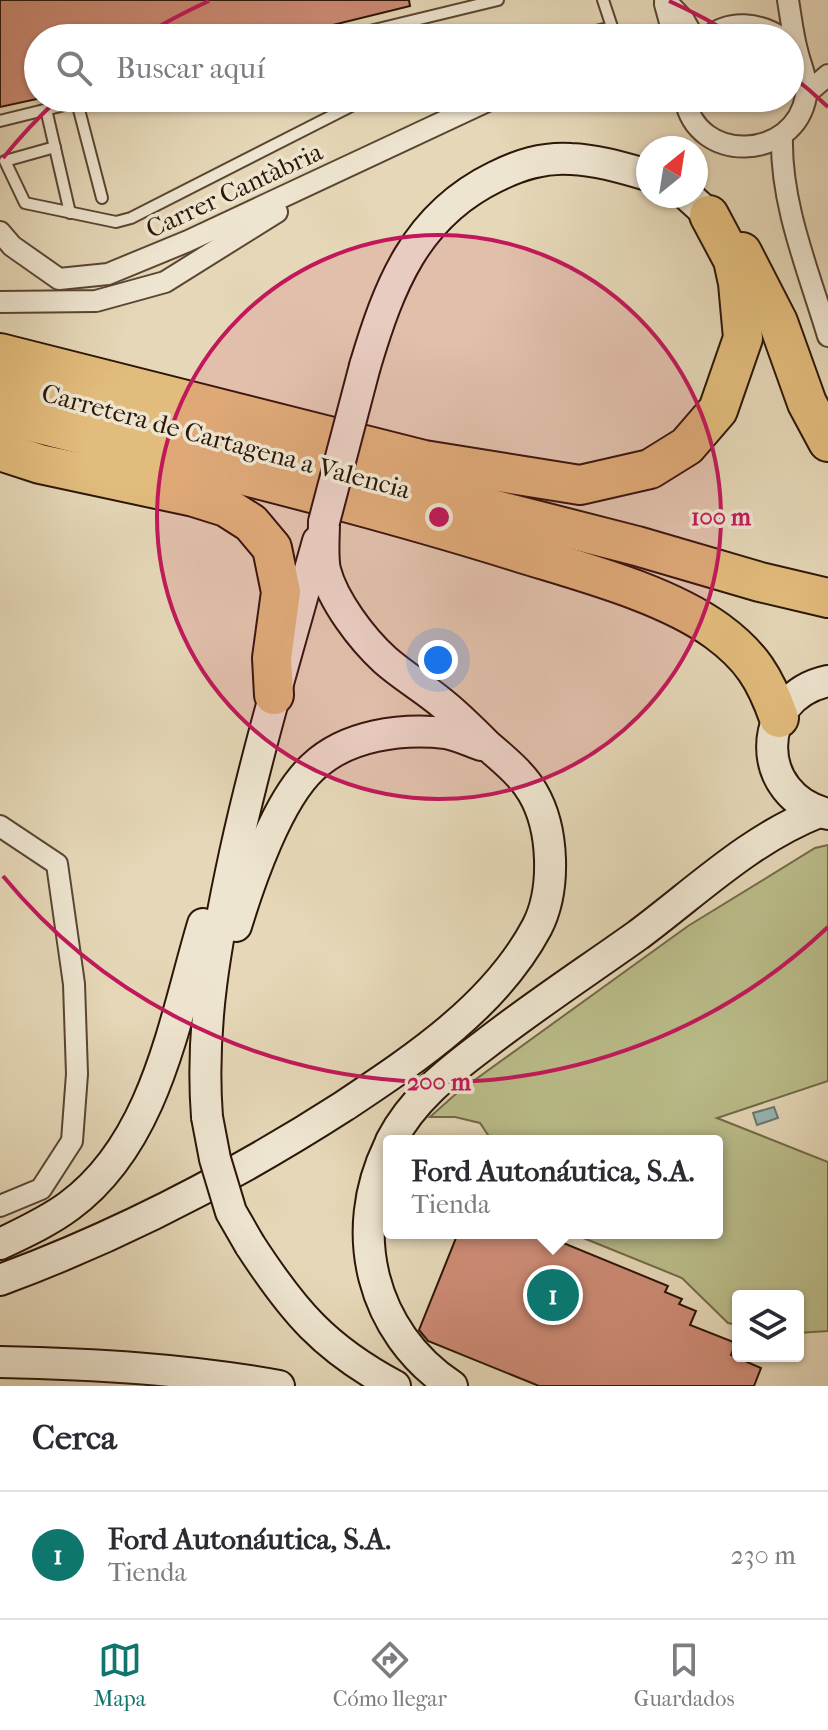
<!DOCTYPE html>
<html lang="es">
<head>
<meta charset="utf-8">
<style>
	body { margin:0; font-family:"IM FELL French Canon",serif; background:#f7f7f7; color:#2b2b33 }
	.controls { position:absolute; right:24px; bottom:24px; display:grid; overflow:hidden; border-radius:8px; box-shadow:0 2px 6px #0004 }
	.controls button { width:72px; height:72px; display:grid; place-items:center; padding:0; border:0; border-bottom:2px solid #e1e1e2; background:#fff; color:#2b2b33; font:40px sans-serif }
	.compass { position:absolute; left:636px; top:136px; width:72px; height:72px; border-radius:50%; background:#fff; box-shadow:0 2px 6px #0004; rotate:30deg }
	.you { position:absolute; left:438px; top:660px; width:28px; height:28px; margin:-20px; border:6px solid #fff; border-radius:50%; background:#1a73e8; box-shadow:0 0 0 12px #1a73e833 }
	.badge { display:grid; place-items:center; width:52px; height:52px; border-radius:50%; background:#0f766e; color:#fff; font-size:26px; font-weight:700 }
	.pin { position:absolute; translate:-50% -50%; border:4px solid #fff; box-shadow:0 2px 8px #0006 }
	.popup { position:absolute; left:383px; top:1135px; width:340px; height:104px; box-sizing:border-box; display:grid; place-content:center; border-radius:8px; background:#fff; filter:drop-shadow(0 2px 6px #0005); font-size:26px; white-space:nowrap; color:#7c7c81 }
	.popup b { font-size:30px; color:#2b2b33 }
	.popup::after { content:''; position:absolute; left:50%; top:100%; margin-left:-16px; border:16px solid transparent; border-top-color:#fff }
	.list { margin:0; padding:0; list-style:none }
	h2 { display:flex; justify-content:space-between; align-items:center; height:104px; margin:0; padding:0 32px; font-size:34px }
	h2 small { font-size:26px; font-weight:400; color:#7c7c81 }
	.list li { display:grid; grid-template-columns:52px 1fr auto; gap:24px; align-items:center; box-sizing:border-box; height:128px; padding:0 32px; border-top:2px solid #e1e1e2 }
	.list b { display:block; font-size:30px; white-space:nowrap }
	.list p { margin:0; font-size:26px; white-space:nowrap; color:#7c7c81 }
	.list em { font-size:26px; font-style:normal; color:#7c7c81 }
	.icon { flex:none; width:44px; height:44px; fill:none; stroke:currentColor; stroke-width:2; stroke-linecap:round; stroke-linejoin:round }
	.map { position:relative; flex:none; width:828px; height:1386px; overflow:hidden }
	.search { position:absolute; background:#fff; box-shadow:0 2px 6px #0004; left:24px; right:24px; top:24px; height:88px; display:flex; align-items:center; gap:20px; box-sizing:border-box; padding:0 28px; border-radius:44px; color:#7c7c81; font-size:30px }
	.sheet { height:232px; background:#fff }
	nav { display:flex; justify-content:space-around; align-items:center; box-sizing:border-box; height:112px; border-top:2px solid #e1e1e2; background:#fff; font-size:22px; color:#7c7c81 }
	nav a { display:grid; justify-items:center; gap:4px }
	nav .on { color:#0f766e }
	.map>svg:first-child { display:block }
	.green { fill:#babd8a; stroke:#726a48; stroke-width:2 }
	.water { fill:#97b8b5; stroke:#6c776f; stroke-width:2 }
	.building { fill:#cd8b75; stroke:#2b1607; stroke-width:2 }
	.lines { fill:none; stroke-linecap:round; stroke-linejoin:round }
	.lane-casing { stroke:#5a4633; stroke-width:14 }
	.street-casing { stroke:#5a4633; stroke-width:24 }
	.secondary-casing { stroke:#2b1607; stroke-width:34 }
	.highway-casing { stroke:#2b1607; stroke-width:42 }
	.lane { stroke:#eee5d0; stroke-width:10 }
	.street { stroke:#eee5d0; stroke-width:20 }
	.secondary { stroke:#eee5d0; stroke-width:30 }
	.highway { stroke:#e2bc7c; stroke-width:38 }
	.secondary-bridge-casing { stroke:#2b1607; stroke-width:34; stroke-linecap:butt }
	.secondary-bridge { stroke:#eee5d0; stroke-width:30 }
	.ring { fill:none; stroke:#c2185b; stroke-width:4 }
	.labels { text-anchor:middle; stroke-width:7; stroke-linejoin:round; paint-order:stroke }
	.street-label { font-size:26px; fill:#2b1607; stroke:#eee5d0 }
	.centre { fill:#c2185b; stroke:#eee5d0; stroke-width:4 }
	.ring-label { font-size:24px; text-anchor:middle; font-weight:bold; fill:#c2185b; stroke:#eee5d0; stroke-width:7; stroke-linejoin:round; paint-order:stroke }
</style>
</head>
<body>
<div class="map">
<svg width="828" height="1386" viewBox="0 0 828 1386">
	<rect width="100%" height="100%" fill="#e5d7b7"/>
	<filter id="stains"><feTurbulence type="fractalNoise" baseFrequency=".0025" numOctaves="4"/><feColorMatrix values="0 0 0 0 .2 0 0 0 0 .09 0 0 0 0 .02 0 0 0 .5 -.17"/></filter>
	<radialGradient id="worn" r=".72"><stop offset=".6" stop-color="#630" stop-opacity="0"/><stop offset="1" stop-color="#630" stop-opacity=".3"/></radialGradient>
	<polygon class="green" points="828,845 828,1081 717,1118 828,1162 828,1331 798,1333 798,1296 738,1296 738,1325 728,1323 682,1278 571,1233 717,1233 717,1141 492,1141 480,1123 455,1117 430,1117 458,1092 688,926 815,848"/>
	<polygon class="water" points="774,1107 778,1118 757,1125 753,1113"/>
	<g class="building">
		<polygon points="0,0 409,0 410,6 280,38 38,38 37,99 0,107"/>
		<polygon points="458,1233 539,1233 668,1286 665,1292 682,1299 679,1304 696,1311 690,1325 736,1343 731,1355 761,1368 754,1386 539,1386 428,1341 419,1330"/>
	</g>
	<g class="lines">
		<g class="lane-casing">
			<g id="lane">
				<polyline points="341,38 498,0"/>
				<polyline points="568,38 612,27 603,0"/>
				<polyline points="77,102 102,198"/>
				<polyline points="46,109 70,213"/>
				<polyline points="0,121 93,98"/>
				<polyline points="55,147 5,161 25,203 116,222 131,218 367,98"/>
			</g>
		</g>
		<g class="street-casing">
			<g id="street">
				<polyline points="665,0 684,20 694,38"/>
				<polyline points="665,4 671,26 670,38"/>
				<path d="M707,38C730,19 759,23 782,38"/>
				<polyline points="807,93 828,75"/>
				<path d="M685,98C696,165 795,161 806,96C808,81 802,69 798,54C793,37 791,18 788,0"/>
				<path d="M782,136C780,204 809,272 828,336"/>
				<polyline points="0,232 12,246 59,279 108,274 188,241 494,98"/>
				<polyline points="0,302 96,301 165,282 277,212"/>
				<polyline points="0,826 57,864 74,984 77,1074 72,1141 41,1189 0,1206"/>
			</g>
		</g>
		<g class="secondary-casing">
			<g id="secondary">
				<polyline points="688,196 709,215"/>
				<path d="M365,366C389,286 415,216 495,177C519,165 543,157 571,159C597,160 623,168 648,175"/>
				<path d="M828,681C753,697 754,797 828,814"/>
				<path d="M236,926C250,880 278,799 313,767C347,735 401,728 446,733C457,735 470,741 481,745"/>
				<path d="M207,1117C200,1027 216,941 235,853C258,748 289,645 318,541"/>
				<path d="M391,1141C412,1100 448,1072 484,1045C534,1006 586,972 638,935C697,891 750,839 819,812"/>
				<path d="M389,1146C347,1232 371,1332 452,1386"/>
				<path d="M0,1244C23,1233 49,1221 69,1206C156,1142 174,1021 203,924"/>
				<path d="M250,1245C293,1311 324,1348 395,1386"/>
				<path d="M0,1280C122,1235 235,1176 344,1106C416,1058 495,1006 537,927C556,890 554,829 533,793C522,774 503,759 487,745C473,731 458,716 443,704C424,688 403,676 385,660C362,639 333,601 325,570C322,556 324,537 324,522"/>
				<path d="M0,1362C94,1364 186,1369 279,1386"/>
			</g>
		</g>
		<g class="highway-casing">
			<g id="highway">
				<polyline points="742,252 778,322 807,403 828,442"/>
				<polyline points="0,353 424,460 580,485 650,469 687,446 718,410 743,338 738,283 733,260 709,215"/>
				<polyline points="0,383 637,546 760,582 828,598"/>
				<path d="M0,414C172,458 345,498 515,551C578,571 663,592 717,631C751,656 765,678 779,718"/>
				<polyline points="0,451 40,464 194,497 226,507 251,523 272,548 281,592 272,658 274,695"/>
			</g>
		</g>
		<use href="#lane" class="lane"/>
		<use href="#street" class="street"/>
		<use href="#secondary" class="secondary"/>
		<use href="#highway" class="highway"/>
		<g class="secondary-bridge-casing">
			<g id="secondary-bridge">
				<polyline points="324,522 365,366"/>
				<polyline points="207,1117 215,1159 231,1212 250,1245"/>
			</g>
		</g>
		<use href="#secondary-bridge" class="secondary-bridge"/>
	</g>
	<circle cx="439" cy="517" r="282" fill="#c2185b" fill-opacity=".12"/>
	<g class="ring">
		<circle cx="439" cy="517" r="282"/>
		<path d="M828 927A565 565 0 0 1 3 876M3 158A565 565 0 0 1 57 100M140 38A565 565 0 0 1 209 1M669 1A565 565 0 0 1 738 38M791 75A565 565 0 0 1 828 107"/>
	</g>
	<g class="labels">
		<g class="street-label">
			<text transform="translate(234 190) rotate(-25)" y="9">Carrer Cantàbria</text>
			<text transform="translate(226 441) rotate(15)" y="9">Carretera de Cartagena a Valencia</text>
		</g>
	</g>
	<circle cx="439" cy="517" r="12" class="centre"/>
	<g class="ring-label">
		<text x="721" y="525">100 m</text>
		<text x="439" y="1090">200 m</text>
	</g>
	<rect width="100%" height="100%" filter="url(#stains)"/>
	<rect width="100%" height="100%" fill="url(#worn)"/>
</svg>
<div class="controls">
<button><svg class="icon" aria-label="layers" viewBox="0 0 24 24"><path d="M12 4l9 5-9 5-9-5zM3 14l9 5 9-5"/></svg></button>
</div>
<svg class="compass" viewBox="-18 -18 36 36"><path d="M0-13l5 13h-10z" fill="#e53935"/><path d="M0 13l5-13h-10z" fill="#7c7c81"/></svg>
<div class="you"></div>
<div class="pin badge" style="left:553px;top:1295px">1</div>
<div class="popup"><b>Ford Autonáutica, S.A.</b>Tienda</div>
<div class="search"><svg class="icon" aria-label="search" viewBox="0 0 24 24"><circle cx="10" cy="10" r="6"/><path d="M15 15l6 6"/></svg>Buscar aquí</div>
</div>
<section class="sheet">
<h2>Cerca<small></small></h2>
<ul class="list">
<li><span class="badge">1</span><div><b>Ford Autonáutica, S.A.</b><p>Tienda</p></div><em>230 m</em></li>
</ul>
</section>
<nav>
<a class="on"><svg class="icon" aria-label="map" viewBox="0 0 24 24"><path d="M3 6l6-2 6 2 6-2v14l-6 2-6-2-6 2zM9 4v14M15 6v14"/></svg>Mapa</a>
<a><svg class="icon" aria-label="directions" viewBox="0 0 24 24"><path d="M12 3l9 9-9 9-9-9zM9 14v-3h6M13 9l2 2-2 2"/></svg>Cómo llegar</a>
<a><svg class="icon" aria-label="saved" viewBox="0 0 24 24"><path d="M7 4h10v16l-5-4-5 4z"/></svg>Guardados</a>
</nav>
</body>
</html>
